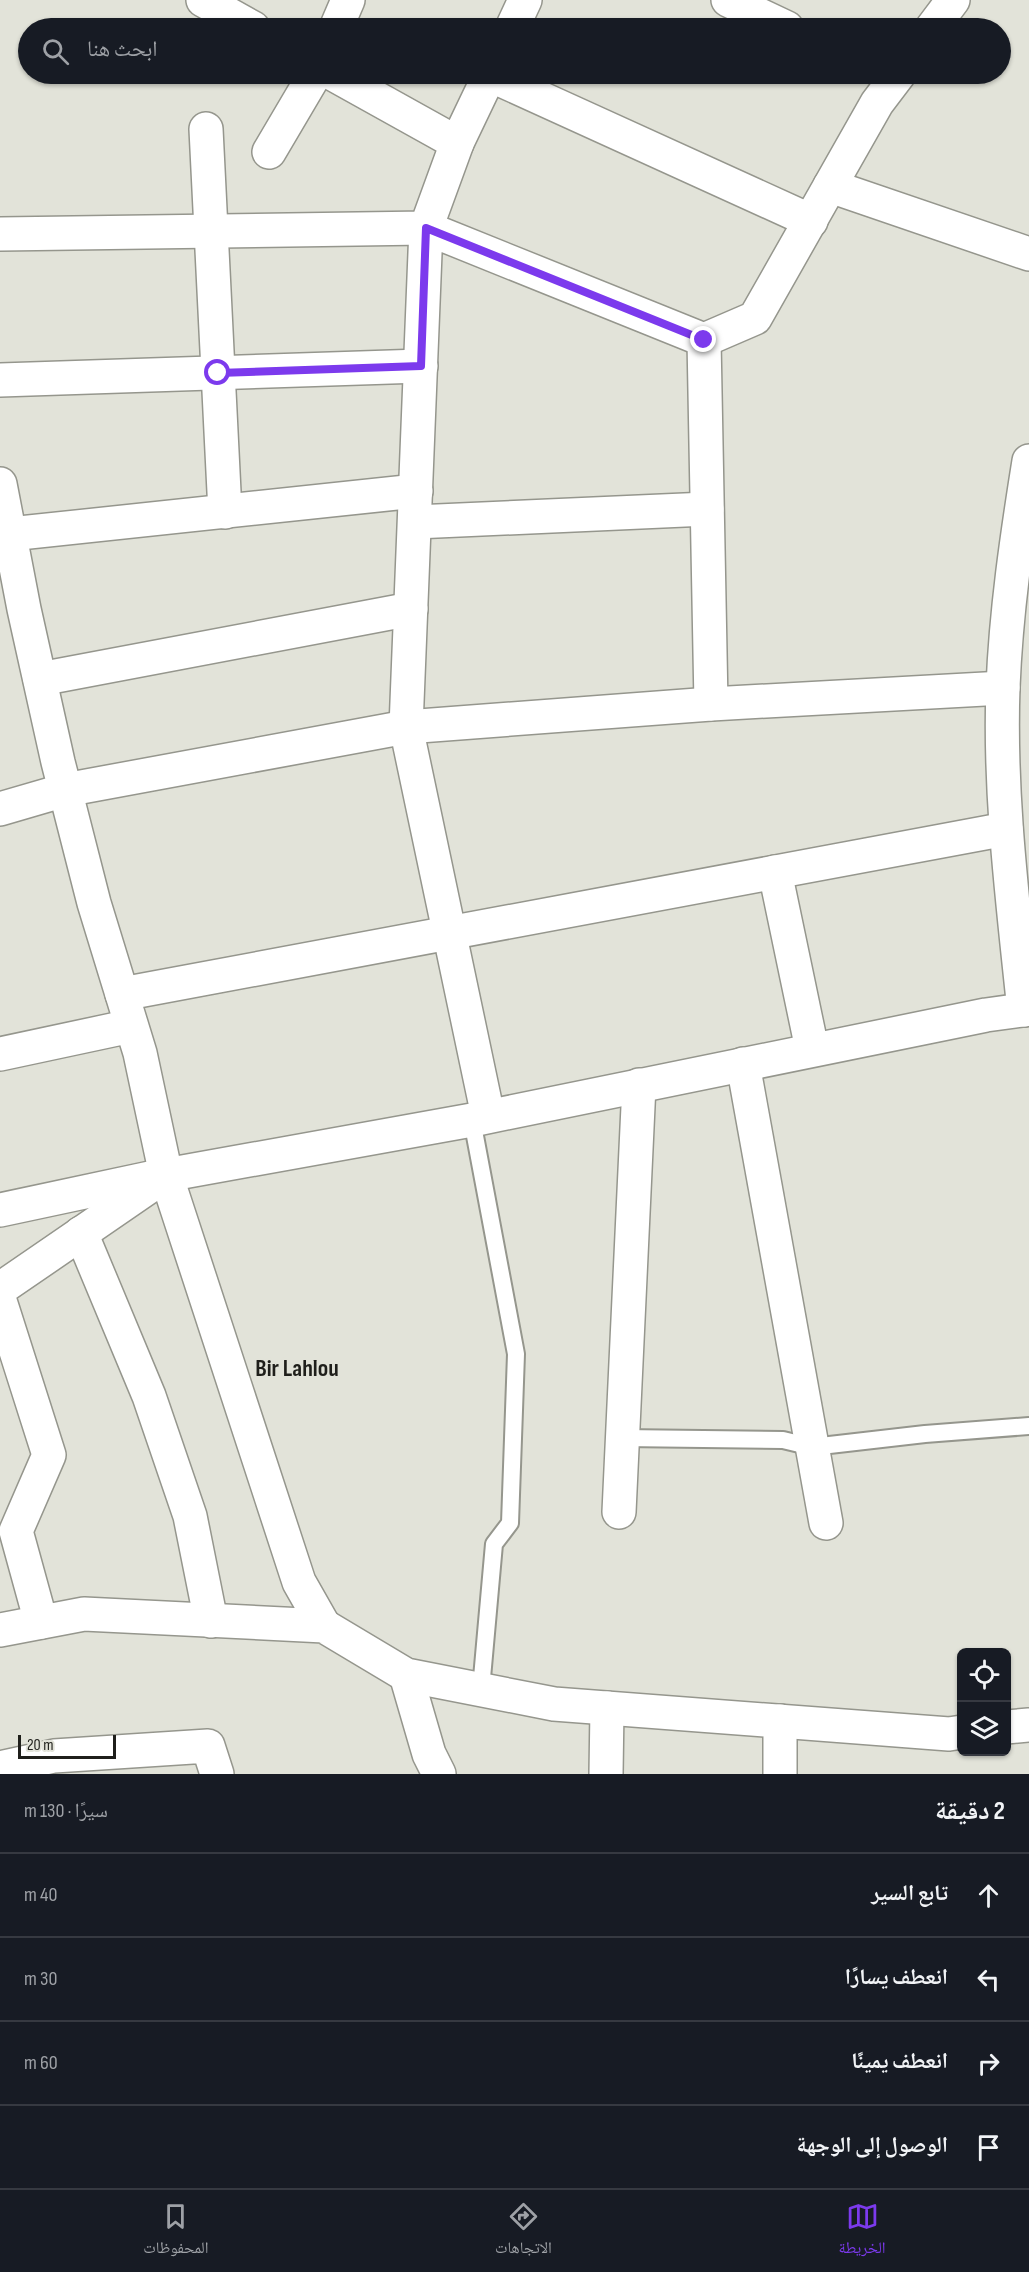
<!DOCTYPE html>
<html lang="ar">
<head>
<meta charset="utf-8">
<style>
	body { margin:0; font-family:"Sofia Sans Condensed","Noto Naskh Arabic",sans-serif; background:#20242c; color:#f1f3f6; direction:rtl }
	.controls { position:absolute; right:18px; bottom:18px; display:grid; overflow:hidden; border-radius:9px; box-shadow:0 2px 4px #0004 }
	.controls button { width:54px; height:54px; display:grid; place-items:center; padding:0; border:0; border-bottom:2px solid #363941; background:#171b24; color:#f1f3f6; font:30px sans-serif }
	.scale { position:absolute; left:18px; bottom:15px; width:98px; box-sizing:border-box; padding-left:6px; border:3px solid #1f1f1b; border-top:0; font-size:16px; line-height:21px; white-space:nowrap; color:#1f1f1b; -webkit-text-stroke:4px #e2e3d9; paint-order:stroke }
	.stop { position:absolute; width:18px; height:18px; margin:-14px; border:4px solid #7c3aed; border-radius:50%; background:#fff }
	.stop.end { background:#7c3aed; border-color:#fff; box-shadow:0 2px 6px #0008 }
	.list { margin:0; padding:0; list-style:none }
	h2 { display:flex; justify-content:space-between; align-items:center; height:78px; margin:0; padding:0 24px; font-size:26px }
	h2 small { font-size:20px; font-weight:400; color:#9ea1a6 }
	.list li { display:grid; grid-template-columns:39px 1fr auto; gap:18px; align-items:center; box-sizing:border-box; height:84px; padding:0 24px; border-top:2px solid #363941 }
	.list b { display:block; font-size:22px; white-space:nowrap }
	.list em { font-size:20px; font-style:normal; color:#9ea1a6 }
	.icon { flex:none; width:33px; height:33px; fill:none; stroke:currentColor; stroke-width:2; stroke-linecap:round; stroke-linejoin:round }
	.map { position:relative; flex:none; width:1029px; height:1774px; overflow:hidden; direction:ltr }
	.search { position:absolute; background:#171b24; box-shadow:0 2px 4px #0004; left:18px; right:18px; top:18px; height:66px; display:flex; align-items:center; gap:15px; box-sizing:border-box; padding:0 21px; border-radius:33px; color:#9ea1a6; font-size:22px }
	.sheet { height:414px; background:#171b24 }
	nav { display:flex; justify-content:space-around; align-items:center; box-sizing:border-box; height:84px; border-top:2px solid #363941; background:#171b24; font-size:16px; color:#9ea1a6 }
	nav a { display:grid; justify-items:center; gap:3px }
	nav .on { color:#7c3aed }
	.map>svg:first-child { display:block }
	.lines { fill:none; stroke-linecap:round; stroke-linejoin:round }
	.service-casing { stroke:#95968d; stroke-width:20 }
	.minor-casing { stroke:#95968d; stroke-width:36 }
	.service { stroke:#fff; stroke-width:16 }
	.minor { stroke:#fff; stroke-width:33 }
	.route { stroke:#7c3aed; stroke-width:8 }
	.labels { text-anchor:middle; stroke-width:4.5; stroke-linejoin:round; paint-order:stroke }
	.district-label { font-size:24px; font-weight:bold; fill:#1f1f1b; stroke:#e2e3d9 }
</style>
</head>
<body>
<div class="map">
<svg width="1029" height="1774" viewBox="0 0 1029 1774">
	<rect width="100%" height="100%" fill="#e2e3d9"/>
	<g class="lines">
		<g class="service-casing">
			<g id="service">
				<polyline points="472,1120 516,1354 510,1523 494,1544 481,1689"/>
				<polyline points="622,1438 783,1440 812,1447 925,1434 1029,1426"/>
			</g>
		</g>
		<g class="minor-casing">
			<g id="minor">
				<polyline points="203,0 253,28"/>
				<polyline points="728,0 787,28"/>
				<polyline points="336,28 348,0"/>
				<polyline points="512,28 525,0"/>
				<polyline points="932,28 953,0"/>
				<polyline points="333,74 457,143 490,74"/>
				<polyline points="490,75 811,221"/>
				<polyline points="206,129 225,512"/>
				<polyline points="269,152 315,74"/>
				<polyline points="830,186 1029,254"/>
				<polyline points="0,234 426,228 457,143"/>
				<polyline points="704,340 711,704"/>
				<polyline points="0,380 421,366"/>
				<polyline points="0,484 24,609 58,762 94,903 140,1053 166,1175 472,1120 986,1015 1029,1009"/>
				<polyline points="415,522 707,509"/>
				<polyline points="10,534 416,491"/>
				<polyline points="40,679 411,609"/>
				<polyline points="0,809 65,790 406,727 711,704 1003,688"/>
				<polyline points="775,872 812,1049"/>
				<polyline points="122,994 1006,829"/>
				<path d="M1024,1010C1013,903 999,795 1003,687C1006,611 1017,536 1029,461"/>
				<polyline points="0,1054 131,1026"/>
				<polyline points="743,1064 826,1523"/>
				<polyline points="488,1116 406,727 426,228 704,340 755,318 877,103 899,74"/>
				<polyline points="166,1175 299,1582 324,1626"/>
				<polyline points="0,1210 150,1178"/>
				<polyline points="81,1233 149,1396 190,1516 211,1621"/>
				<polyline points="0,1289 166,1175"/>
				<polyline points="0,1301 49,1455 16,1531 41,1622"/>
				<polyline points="619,1512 639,1085"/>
				<polyline points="0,1630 84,1614 324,1626 406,1675 554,1704 949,1734 962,1732"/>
				<polyline points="406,1675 429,1754 439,1774"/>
				<polyline points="780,1721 780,1774"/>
				<polyline points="1006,1727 1029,1725"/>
				<polyline points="0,1768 54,1756 208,1746 217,1774"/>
				<polyline points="606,1774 607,1708"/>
			</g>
		</g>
		<use href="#service" class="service"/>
		<use href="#minor" class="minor"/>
	</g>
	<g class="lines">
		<polyline class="route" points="218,373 421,366 426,228 704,340"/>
	</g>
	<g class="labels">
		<g class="district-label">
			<text x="297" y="1376">Bir Lahlou</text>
		</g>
	</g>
</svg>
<div class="controls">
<button><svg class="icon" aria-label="locate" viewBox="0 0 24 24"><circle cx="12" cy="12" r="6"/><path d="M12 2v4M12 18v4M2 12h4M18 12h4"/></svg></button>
<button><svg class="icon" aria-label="layers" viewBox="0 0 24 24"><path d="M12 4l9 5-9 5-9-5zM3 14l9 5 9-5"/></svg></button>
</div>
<div class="scale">20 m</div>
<div class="stop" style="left:218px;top:373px"></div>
<div class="stop end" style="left:704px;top:340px"></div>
<div class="search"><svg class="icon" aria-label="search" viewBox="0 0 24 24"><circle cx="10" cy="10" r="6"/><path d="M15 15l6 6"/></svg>ابحث هنا</div>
</div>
<section class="sheet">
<h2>2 دقيقة<small>سيرًا · 130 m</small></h2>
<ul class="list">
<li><svg class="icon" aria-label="ahead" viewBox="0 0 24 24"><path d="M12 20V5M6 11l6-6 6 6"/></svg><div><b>تابع السير</b></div><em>40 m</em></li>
<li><svg class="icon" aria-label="left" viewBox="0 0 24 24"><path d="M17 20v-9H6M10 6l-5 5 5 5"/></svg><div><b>انعطف يسارًا</b></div><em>30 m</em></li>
<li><svg class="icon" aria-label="right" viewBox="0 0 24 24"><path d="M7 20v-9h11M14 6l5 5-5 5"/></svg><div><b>انعطف يمينًا</b></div><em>60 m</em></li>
<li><svg class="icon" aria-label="arrive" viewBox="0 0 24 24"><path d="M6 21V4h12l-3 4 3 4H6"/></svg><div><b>الوصول إلى الوجهة</b></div></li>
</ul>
</section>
<nav>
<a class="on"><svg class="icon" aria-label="map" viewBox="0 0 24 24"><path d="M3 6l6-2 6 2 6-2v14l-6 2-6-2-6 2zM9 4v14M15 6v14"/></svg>الخريطة</a>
<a><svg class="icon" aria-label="directions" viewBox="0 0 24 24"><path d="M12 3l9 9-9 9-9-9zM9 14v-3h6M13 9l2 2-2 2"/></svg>الاتجاهات</a>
<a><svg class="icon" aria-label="saved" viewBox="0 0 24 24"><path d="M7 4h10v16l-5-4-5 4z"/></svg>المحفوظات</a>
</nav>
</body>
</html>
